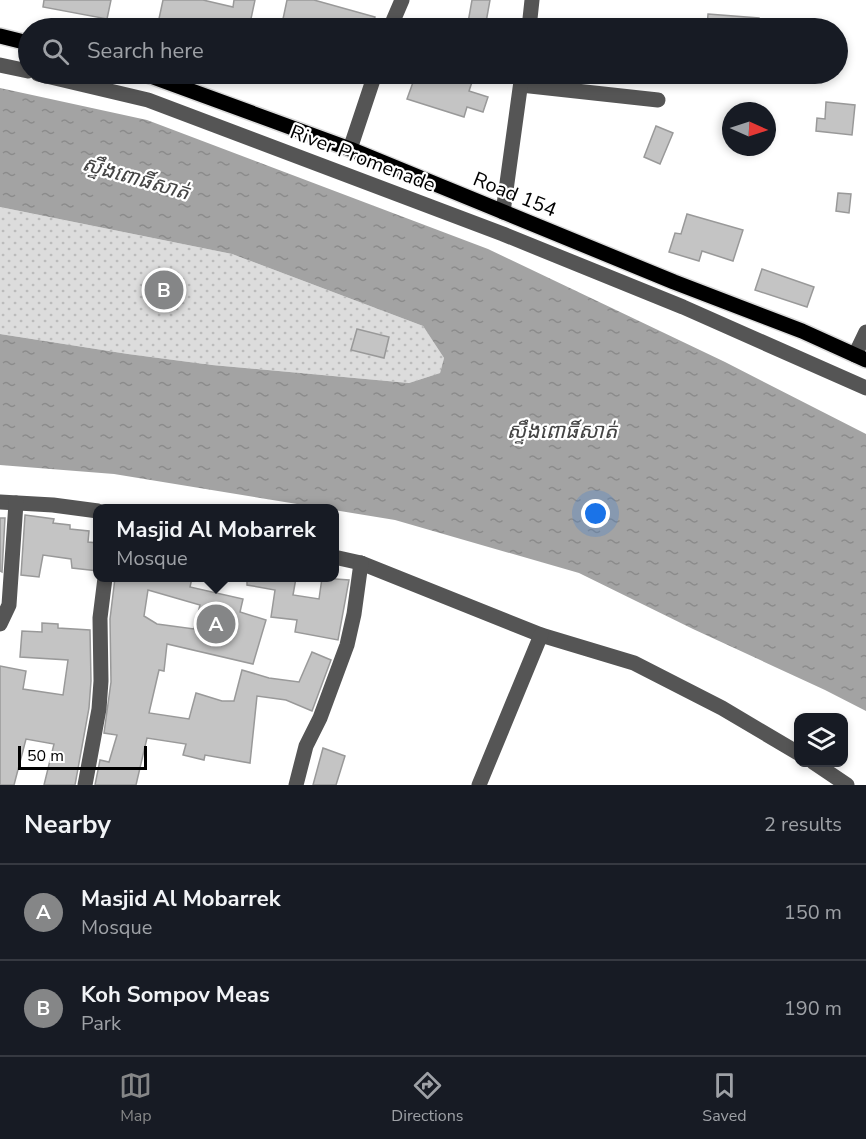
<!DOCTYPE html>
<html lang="en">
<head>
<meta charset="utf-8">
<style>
	body { margin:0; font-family:"Nunito Sans","Noto Sans Khmer",sans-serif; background:#20242c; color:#f1f3f6 }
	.controls { position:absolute; right:18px; bottom:18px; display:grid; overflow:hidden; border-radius:12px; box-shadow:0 3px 9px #0003 }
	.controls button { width:54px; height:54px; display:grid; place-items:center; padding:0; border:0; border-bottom:2px solid #363941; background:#171b24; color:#f1f3f6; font:30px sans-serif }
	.compass { position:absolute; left:722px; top:102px; width:54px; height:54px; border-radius:50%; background:#171b24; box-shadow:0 3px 9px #0003; rotate:93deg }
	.scale { position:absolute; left:18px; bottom:15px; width:129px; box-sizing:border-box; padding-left:6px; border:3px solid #000; border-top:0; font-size:16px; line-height:21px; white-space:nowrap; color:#000; -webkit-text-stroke:4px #fff; paint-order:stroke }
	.you { position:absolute; left:596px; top:514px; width:21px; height:21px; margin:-15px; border:4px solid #fff; border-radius:50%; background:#1a73e8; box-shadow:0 0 0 9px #1a73e833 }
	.badge { display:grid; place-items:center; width:39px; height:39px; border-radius:50%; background:#858687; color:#fff; font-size:20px; font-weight:700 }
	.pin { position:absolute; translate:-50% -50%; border:3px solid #fff; box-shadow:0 2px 6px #0006 }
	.popup { position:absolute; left:93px; top:504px; width:246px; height:78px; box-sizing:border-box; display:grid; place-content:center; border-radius:12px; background:#171b24; filter:drop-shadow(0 2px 4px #0005); font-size:20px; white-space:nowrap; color:#9ea1a6 }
	.popup b { font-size:22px; color:#f1f3f6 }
	.popup::after { content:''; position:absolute; left:50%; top:100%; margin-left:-12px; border:12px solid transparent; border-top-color:#171b24 }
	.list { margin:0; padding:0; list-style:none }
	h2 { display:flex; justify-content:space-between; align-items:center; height:78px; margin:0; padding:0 24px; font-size:26px }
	h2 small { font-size:20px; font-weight:400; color:#9ea1a6 }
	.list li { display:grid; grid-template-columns:39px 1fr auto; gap:18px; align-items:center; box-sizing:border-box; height:96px; padding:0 24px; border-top:2px solid #363941 }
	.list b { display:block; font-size:22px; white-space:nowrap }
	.list p { margin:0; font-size:20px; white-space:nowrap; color:#9ea1a6 }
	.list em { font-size:20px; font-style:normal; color:#9ea1a6 }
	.icon { flex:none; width:33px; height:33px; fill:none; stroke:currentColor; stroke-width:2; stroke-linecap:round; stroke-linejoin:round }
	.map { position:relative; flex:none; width:866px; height:785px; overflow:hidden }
	.search { position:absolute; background:#171b24; box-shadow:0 3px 9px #0003; left:18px; right:18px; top:18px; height:66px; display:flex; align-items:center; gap:15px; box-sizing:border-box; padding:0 21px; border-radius:33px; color:#9ea1a6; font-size:22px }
	.sheet { height:270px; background:#171b24 }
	nav { display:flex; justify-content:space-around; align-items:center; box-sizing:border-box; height:84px; border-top:2px solid #363941; background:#171b24; font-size:16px; color:#9ea1a6 }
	nav a { display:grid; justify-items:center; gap:3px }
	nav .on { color:#858687 }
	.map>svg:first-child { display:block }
	.park { fill:url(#park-dots) }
	.water { fill:url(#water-ripples) }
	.building { fill:#c4c4c4; stroke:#999; stroke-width:1.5; fill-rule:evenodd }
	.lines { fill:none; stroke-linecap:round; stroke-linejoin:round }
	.major-casing { stroke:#dbdbdb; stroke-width:18 }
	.minor { stroke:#555; stroke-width:15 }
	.major { stroke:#000; stroke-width:15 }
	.labels { text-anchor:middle; stroke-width:4.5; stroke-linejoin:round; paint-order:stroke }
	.street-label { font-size:20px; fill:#000; stroke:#fff }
	.water-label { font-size:21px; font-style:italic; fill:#444; stroke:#fff }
</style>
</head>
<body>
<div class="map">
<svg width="866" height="785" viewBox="0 0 866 785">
	<defs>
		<pattern id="park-dots" width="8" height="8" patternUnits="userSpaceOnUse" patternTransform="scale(1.5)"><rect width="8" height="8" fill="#dcdcdc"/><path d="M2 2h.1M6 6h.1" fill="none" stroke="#bbb" stroke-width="1.8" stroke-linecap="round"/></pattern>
		<pattern id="water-ripples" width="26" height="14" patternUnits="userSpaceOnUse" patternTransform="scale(1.5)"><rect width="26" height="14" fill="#a3a3a3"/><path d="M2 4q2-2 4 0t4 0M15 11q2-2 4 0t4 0" fill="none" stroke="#8b8b8b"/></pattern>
	</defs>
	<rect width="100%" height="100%" fill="#fff"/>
	<polygon class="park" points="0,207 232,254 423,326 444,358 440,373 409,383 212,365 128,354 0,334"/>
	<polygon class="water" points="0,88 147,120 488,249 725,362 866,434 866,711 825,690 693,629 579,573 395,520 114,474 0,465 0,334 128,354 212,365 409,383 440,373 444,358 423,326 232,254 0,207"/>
	<g class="building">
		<polygon points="44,0 111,0 107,19 43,7"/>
		<polygon points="163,0 203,0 233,7 234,0 255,0 249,28 157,28"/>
		<polygon points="287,0 314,0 375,17 371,28 285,28 287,20 283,19"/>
		<polygon points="472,0 490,0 485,28 467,28"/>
		<polygon points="708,14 759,18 759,28 707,28"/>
		<polygon points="416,74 462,74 461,76 473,79 469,91 488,97 483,112 467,107 464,117 407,99"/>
		<polygon points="826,102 855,105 852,135 816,131 817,118 825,119"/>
		<polygon points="656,126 673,133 660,164 644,157"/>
		<polygon points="838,193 851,194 849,213 836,211"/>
		<polygon points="687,214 743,230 733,261 702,251 699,261 669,252 675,233 681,234"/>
		<polygon points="762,269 814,287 807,307 755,290"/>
		<polygon points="357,329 389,337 384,358 351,350"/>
		<polygon points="25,515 54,519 53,523 70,525 70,529 89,531 88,542 98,543 98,571 72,568 71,559 43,555 39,577 21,575"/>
		<polygon points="0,518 5,518 2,572 0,571"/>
		<path d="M115,578H192L190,587L243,599L240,612L266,620L253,664L167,644L164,671L159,670L149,713L189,719L196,693L222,701H234L242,670L269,678L299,682L312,652L331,660L312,711L286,700L257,696L250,763L205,755L204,760L183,755L186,744L147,738L136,785H95L100,760L109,762L117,735L104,733L111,682L110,619ZM148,590L200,605L194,629L157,624L144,616Z"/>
		<polygon points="247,578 296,578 293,595 319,599 322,578 349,580 338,640 295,632 297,620 271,617 275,590 247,585"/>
		<polygon points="42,623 58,624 58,628 90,630 91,681 89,708 75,785 44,785 54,744 26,739 14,785 0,785 0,666 26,671 23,689 63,695 68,660 20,657 22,631 42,632"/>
		<polygon points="323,748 345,756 336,785 313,785"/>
	</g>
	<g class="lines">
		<g class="major-casing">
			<g id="major">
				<polyline points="0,36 28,43"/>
				<polyline points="145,74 350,149 674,282 802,331 866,360"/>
			</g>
		</g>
		<g class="minor">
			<polyline points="390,28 402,0"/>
			<polyline points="529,28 532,0"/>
			<polyline points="0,65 28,71"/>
			<polyline points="38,74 148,100 503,234 683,307 866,388"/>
			<polyline points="521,85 658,100"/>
			<polyline points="350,149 375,74"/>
			<polyline points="503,212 522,74"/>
			<polyline points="855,355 866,332"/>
			<polyline points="0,502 53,505 98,511"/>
			<polyline points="334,557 361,563 541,635 634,663 722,708 798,753"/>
			<polyline points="0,624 9,605 16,503"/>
			<polyline points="813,762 847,785"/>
			<polyline points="85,785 99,709 101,681 100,618 105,578"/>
			<polyline points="296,785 306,746 320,718 347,645 354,614 361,563"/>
			<polyline points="479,785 541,635"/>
		</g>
		<use href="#major" class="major"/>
	</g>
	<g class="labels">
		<g class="street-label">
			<text transform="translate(363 158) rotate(21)" y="7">River Promenade</text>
			<text transform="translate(515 194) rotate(22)" y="7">Road 154</text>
		</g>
		<g class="water-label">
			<text transform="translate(136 178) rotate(16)" y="7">ស្ទឹងពោធិ៍សាត់</text>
			<text x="562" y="438">ស្ទឹងពោធិ៍សាត់</text>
		</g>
	</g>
</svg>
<div class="controls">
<button><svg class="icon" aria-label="layers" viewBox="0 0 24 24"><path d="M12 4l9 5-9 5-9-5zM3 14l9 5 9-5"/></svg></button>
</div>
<svg class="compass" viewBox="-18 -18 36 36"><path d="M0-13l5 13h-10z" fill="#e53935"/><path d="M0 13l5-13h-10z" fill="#9ea1a6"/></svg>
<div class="scale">50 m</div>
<div class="you"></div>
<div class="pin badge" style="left:216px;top:624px">A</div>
<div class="popup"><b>Masjid Al Mobarrek</b>Mosque</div>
<div class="pin badge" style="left:164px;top:290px">B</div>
<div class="search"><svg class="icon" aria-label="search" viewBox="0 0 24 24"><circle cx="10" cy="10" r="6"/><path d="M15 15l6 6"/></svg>Search here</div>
</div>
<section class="sheet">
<h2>Nearby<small>2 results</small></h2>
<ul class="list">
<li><span class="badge">A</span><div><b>Masjid Al Mobarrek</b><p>Mosque</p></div><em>150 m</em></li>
<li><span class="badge">B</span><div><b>Koh Sompov Meas</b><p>Park</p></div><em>190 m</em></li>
</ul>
</section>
<nav>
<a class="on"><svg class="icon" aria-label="map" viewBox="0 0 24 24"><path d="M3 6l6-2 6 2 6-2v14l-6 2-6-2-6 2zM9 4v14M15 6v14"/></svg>Map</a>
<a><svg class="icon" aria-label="directions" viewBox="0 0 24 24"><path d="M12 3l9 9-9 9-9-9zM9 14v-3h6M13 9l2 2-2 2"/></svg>Directions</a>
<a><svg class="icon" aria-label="saved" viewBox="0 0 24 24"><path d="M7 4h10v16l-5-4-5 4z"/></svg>Saved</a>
</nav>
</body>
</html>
